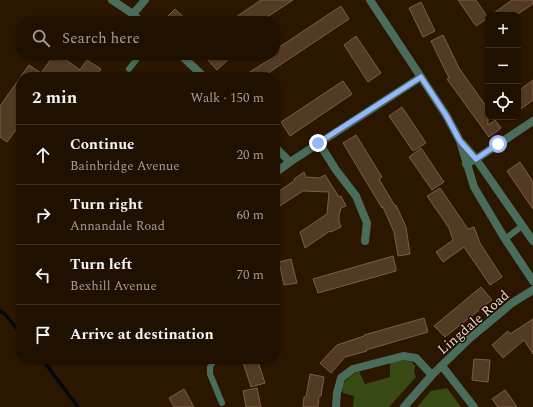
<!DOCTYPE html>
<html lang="en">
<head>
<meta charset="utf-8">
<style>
	body { margin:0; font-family:Spectral,serif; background:#2d1e0f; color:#f1f3f6 }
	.controls { position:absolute; right:12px; top:12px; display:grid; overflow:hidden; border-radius:8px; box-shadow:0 1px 3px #0004 }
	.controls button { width:36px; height:36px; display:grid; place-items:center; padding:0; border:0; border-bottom:1px solid #3d3022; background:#201000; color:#f1f3f6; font:20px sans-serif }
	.stop { position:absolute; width:12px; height:12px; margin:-9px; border:3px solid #96b6fd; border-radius:50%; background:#fff }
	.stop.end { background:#96b6fd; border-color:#fff; box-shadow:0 1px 4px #0008 }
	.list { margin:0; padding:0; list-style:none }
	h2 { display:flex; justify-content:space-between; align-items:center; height:52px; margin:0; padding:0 16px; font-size:17px }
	h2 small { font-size:13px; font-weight:400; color:#a29d99 }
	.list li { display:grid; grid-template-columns:26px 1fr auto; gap:12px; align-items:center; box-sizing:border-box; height:60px; padding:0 16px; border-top:1px solid #3d3022 }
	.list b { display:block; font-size:15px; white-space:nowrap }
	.list p { margin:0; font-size:13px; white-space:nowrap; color:#a29d99 }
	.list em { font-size:13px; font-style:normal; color:#a29d99 }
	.icon { flex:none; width:22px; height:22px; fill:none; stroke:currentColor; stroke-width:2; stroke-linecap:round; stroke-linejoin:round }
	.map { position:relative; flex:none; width:533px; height:407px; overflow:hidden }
	.search { position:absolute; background:#201000; box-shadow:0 1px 3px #0004; left:16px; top:16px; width:264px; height:44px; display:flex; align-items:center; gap:10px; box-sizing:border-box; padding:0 14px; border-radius:16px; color:#a29d99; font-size:15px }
	.panel { position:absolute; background:#201000; box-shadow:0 1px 3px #0004; left:16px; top:72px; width:264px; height:292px; border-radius:16px }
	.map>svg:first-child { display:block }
	.green { fill:#384b15 }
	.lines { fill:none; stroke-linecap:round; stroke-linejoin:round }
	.stream { stroke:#01090f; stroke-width:3.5 }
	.building { fill:#523b22; stroke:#785f45 }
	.service { stroke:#496d5a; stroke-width:6 }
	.minor { stroke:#496d5a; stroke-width:8 }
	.tertiary { stroke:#496d5a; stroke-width:8 }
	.route { stroke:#96b6fd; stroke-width:5 }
	.labels { text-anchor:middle; stroke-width:3; stroke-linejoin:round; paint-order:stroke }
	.street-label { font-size:14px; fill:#e9dacc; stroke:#210d00 }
</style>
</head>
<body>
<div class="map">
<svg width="533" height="407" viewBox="0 0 533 407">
	<rect width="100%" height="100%" fill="#2b1600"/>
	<g class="green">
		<path d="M402,360L412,362L415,366L414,372L416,377L389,407H353L354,396L343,393C340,381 351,376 359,371L365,384L390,377V362Z"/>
		<polygon points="447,388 461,407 417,407 431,391"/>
	</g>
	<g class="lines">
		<g class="stream">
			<polyline points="0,311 5,314 21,334"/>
			<polyline points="42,359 78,407"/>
		</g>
	</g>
	<g class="building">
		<polygon points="261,0 293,0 261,21 230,21"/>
		<polygon points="458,0 476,0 488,18 476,26"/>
		<polygon points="512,0 533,0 533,4 516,15 491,15"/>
		<polygon points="421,2 435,31 423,37 409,8"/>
		<polygon points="341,6 349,19 262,77 242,77 275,56 275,50"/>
		<polygon points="175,9 188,21 163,21"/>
		<polygon points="443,35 459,68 488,109 488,125 495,120 501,128 489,137 447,79 449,78 431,41"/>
		<polygon points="356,36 381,73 368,82 344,45"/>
		<polygon points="54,55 59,55 80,70 87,60 101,69 95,77 21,77 21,123 7,142 0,137 0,106 29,65 41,73"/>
		<polygon points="203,55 233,55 217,70"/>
		<polygon points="533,80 533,100 518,111 518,91"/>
		<polygon points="343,81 352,94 290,136 281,122"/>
		<polygon points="402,107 426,143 413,151 389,116"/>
		<polygon points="356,135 382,177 379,179 395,206 396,205 406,227 410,254 398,256 394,232 383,207 382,208 343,143"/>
		<polygon points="421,148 444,182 432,190 409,157"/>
		<polygon points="520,162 533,182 533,209 507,171"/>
		<polygon points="304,172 306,177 319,178 325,175 339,197 341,196 346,206 341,208 339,215 339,221 341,227 331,232 330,231 305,248 300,232 327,214 329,192 303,191 275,209 275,194 295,180 294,179"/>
		<polygon points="440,188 468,229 474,227 480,243 502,277 490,285 464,247 443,262 436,252 453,240 449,228 427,196"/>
		<polygon points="393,256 396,268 396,271 318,293 313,279"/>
		<polygon points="291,259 297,283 284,285 279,262"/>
		<polygon points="481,287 492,300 445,337 434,326"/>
		<polygon points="424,318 428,332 366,350 367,351 345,357 331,373 320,363 337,345 364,336 364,335"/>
		<polygon points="533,319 533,354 524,340 503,358 492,345 508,331 510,334"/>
		<polygon points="242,359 257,359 265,383 251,387"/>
		<polygon points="474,359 490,360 488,382 472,380"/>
		<polygon points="310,374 324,377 321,396 319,396 318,407 303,407 304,397 306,397"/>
		<polygon points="257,388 261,407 246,407 243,391"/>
		<polygon points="184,389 194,407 174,407 169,398"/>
		<polygon points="505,390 511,398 517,407 498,407 492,399"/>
	</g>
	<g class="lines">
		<g class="service">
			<polyline points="129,69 140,55"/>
			<polyline points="505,239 522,226"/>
			<polyline points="215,359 210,367 210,374 222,403"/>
		</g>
		<g class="minor">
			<polyline points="112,0 133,14 140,21"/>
			<polyline points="133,14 145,0"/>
			<polyline points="181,55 204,77"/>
			<polyline points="319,143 336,170 356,196 367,223 365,241"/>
			<polyline points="275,147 290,162"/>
			<polyline points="466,164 476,159 533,121"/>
			<polyline points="275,173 290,162 421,77"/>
			<polyline points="442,366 474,407"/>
			<polyline points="336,407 337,393 341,378 353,369 403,356 416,358 432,375"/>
			<polyline points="404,407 432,375 469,339 512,303 533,290"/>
		</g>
		<g class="tertiary">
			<polyline points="370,0 446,115 460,141 474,187 505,239 533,281"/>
			<polyline points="462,143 476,159 533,241"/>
		</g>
	</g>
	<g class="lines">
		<polyline class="route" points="318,143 421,77 446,115 460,141 476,159 498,144"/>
	</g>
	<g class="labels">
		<g class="street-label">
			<text transform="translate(473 322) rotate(-41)" y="5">Lingdale Road</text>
		</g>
	</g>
</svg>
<div class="controls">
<button>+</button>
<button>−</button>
<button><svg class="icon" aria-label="locate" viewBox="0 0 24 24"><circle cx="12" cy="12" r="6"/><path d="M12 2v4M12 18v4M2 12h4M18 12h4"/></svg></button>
</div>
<div class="stop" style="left:498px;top:144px"></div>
<div class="stop end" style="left:318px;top:143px"></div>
<div class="search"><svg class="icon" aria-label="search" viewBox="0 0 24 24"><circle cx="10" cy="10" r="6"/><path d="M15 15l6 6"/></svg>Search here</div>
<section class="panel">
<h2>2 min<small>Walk · 150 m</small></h2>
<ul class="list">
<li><svg class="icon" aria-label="ahead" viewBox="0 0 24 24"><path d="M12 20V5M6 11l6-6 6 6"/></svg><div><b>Continue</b><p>Bainbridge Avenue</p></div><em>20 m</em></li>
<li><svg class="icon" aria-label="right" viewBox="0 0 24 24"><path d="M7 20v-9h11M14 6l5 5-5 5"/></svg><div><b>Turn right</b><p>Annandale Road</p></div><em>60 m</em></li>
<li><svg class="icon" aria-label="left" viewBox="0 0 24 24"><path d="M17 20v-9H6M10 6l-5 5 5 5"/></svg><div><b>Turn left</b><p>Bexhill Avenue</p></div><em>70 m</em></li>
<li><svg class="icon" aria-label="arrive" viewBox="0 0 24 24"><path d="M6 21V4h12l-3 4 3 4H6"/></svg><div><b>Arrive at destination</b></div></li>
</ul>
</section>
</div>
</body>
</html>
